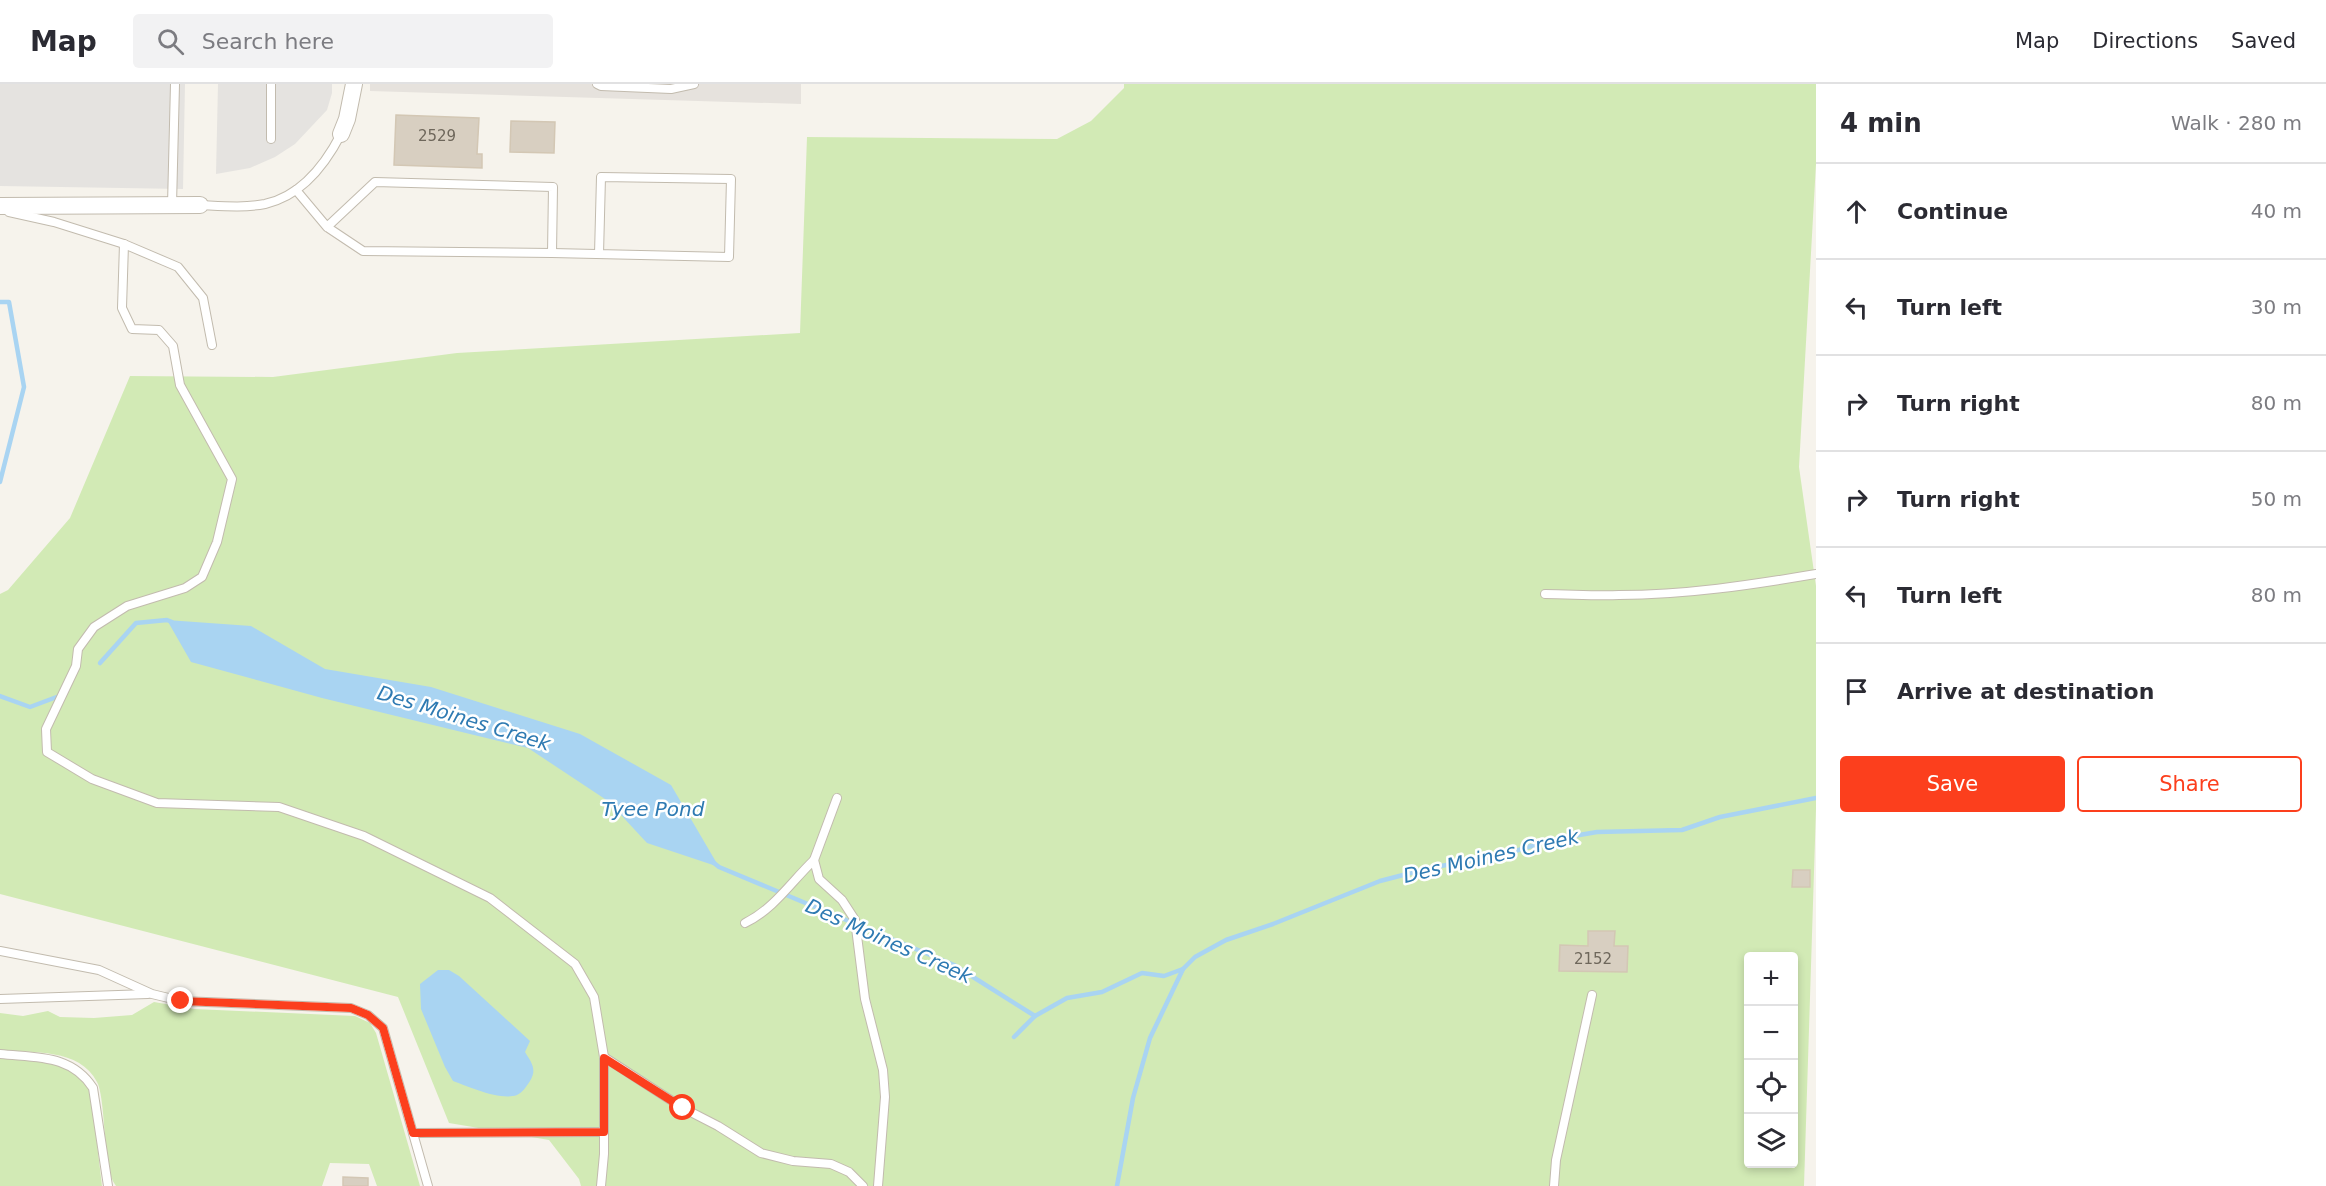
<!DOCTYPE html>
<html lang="en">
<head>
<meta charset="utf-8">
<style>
	body { margin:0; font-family:"DejaVu Sans",sans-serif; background:#f2f2f3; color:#2b2b33 }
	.controls { position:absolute; right:18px; bottom:18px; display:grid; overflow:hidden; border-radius:6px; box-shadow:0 3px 9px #0003 }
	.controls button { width:54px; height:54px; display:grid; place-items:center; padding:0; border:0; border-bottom:2px solid #e1e1e2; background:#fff; color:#2b2b33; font:30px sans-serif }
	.stop { position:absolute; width:18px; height:18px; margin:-14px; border:4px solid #fc3f1d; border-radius:50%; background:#fff }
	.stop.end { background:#fc3f1d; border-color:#fff; box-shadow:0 2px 6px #0008 }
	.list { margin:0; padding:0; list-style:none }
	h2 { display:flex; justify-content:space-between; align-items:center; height:78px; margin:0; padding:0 24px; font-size:26px }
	h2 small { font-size:20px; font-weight:400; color:#7c7c81 }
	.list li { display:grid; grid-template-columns:39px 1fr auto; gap:18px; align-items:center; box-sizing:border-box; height:96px; padding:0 24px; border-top:2px solid #e1e1e2 }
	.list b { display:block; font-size:22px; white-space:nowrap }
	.list em { font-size:20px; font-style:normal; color:#7c7c81 }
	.actions { display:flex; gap:12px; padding:18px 24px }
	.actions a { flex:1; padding:14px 0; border:2px solid #fc3f1d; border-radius:6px; text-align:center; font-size:21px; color:#fc3f1d }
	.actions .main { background:#fc3f1d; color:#fff }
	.icon { flex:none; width:33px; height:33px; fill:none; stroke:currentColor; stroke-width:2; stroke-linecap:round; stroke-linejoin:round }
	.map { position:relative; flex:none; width:1816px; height:1102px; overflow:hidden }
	header { display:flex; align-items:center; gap:36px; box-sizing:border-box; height:84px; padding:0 30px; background:#fff; border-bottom:2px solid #e1e1e2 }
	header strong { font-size:28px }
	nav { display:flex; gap:33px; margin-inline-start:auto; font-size:21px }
	.search { width:420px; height:54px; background:#f2f2f3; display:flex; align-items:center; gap:15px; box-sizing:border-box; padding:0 21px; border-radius:6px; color:#7c7c81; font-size:22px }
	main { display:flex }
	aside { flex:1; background:#fff }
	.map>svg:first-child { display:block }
	.industrial { fill:#e6e2dd }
	.green { fill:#d2eab5; fill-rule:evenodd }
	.parking { fill:#e5e3e0 }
	.water { fill:#a9d4f2 }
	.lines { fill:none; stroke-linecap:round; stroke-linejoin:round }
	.stream { stroke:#a9d4f2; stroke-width:4.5 }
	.building { fill:#d8cfc1; stroke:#d3c7b4; stroke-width:1.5 }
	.lane-casing { stroke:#c2bbae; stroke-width:10 }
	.street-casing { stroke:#c2bbae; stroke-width:18 }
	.lane { stroke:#fff; stroke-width:8 }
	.street { stroke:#fff; stroke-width:16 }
	.route { stroke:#fc3f1d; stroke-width:8 }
	.labels { text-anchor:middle; stroke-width:5; stroke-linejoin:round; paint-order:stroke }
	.number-label { font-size:15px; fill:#6e675b }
	.water-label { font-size:20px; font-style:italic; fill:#2e7ab2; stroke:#fff }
</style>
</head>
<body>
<header>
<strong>Map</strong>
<div class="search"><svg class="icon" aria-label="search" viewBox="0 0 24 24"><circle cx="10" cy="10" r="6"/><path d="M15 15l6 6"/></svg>Search here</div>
<nav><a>Map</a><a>Directions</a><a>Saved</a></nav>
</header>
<main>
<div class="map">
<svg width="1816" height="1102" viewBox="0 0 1816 1102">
	<rect width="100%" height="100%" fill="#f6f3ec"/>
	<polygon class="industrial" points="370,0 801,0 801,20 370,7"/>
	<g class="green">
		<path d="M1124,0H1816V80L1799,383L1816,502V725L1804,1102H581L579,1095L549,1056L449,1039L398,913L0,810V510L8,506L70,434L130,292L273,293L457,269L800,249L807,53L1057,55L1091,37L1124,4ZM1748,872H1794V1080H1748Z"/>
		<path d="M154,918L194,925L355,932L370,939L376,949L420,1102H377L369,1080L330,1079L322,1102H116C108,1091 107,1075 106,1062C104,1047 103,1009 97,998C80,964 32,969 0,966V929L23,932L48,927L60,933L94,934L132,931Z"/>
		<polygon points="0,974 59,980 84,994 91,1009 102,1102 0,1102"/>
	</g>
	<g class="parking">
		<polygon points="0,0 185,0 183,105 0,102"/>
		<polygon points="218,0 332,0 332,9 327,26 295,60 275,73 250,84 216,90"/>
	</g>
	<g class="water">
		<polygon points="167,536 251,542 325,585 431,603 580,650 671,701 719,783 647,759 608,717 528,664 322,614 191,578"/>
		<path d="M438,886H449L459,892L530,957L525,968C532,979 537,986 530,997C526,1003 523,1008 517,1011C501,1017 469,1003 453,997L445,983L421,925L420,900Z"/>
	</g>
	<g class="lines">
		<g class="stream">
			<polyline points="0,218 9,218 24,303 0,398"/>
			<polyline points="100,579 136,539 167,536 172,538"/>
			<polyline points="0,612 30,623 62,611"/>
			<polyline points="714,779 719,783 954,881 1035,932"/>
			<polyline points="1014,953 1035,932 1067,914 1102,908 1142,889 1164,892 1183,885 1195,873 1226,856 1273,840 1380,797 1430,784 1506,770 1550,756 1597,748 1682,746 1720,733 1816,714"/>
			<polyline points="1117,1102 1133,1014 1150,954 1183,885"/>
		</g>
	</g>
	<g class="building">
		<polygon points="396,31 479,34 477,70 482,70 482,84 394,81"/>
		<polygon points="511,37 555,38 554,69 510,68"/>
		<polygon points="1793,786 1810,786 1810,803 1792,803"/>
		<polygon points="1588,847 1615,847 1614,862 1628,862 1627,888 1559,887 1560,861 1588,862"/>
		<polygon points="343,1093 368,1094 368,1102 343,1102"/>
	</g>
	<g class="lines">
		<g class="lane-casing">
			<g id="lane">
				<polyline points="597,0 601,2 671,5 694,0"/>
				<polyline points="271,55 271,0"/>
				<polyline points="296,106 327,143 363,167 552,169 553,103 375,98 327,143"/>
				<polyline points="172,121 175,0"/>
				<path d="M200,121C222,122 244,124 265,120C301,112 325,81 341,50"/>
				<polyline points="9,128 54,138 124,160 178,183 203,214 212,261"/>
				<polyline points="124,160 122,224 132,245 159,246 173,262 180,301 232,395 217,458 202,493 185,504 127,522 94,543 78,565 76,582 46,645 47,668 92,695 157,719 279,723 364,752 490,814 575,880 594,913 604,973 604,1070 601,1102"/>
				<polyline points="552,169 729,173 731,95 601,93 599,170"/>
				<path d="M1545,510C1569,510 1594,512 1619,511C1685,511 1751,501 1816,490"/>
				<polyline points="837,714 814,776 819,795 842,816 855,836 865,915 883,986 885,1013 878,1102"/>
				<path d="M745,839C774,825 791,798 814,776"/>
				<polyline points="0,867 99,886 152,910 181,917 351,924 368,931 383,944 428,1102"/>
				<polyline points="0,915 148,910"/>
				<path d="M0,970C36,974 71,970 93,1004L108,1102"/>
				<polyline points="604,973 683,1024 718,1042 761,1069 793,1077 831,1080 849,1088 863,1102"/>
				<polyline points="413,1049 604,1048"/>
				<polyline points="1554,1102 1556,1076 1592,911"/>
			</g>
		</g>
		<g class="street-casing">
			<g id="street">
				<polyline points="341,50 347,35 354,0"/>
				<polyline points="0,122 200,121"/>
			</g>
		</g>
		<use href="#lane" class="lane"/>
		<use href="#street" class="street"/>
	</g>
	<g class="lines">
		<polyline class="route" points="181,917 351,924 368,931 383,944 413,1049 604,1048 604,974 683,1024"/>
	</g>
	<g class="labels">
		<g class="number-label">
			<text x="437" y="57">2529</text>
			<text x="1593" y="880">2152</text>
		</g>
		<g class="water-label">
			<text transform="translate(464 634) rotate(17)" y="7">Des Moines Creek</text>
			<text x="653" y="732">Tyee Pond</text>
			<text transform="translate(1491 772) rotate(-13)" y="7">Des Moines Creek</text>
			<text transform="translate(889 857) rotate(24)" y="7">Des Moines Creek</text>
		</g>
	</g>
</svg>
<div class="controls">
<button>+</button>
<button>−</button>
<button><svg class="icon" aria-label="locate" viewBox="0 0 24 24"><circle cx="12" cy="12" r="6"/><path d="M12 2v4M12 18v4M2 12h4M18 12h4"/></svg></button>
<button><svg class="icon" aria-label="layers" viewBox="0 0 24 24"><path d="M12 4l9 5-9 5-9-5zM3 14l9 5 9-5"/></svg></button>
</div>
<div class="stop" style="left:683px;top:1024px"></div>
<div class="stop end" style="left:181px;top:917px"></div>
</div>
<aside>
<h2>4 min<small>Walk · 280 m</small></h2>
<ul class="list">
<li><svg class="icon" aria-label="ahead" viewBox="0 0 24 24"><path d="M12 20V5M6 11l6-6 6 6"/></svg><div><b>Continue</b></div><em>40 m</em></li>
<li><svg class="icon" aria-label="left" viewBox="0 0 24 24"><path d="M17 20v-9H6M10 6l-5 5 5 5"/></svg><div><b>Turn left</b></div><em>30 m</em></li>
<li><svg class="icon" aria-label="right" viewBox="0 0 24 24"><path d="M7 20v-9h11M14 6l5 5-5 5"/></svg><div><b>Turn right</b></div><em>80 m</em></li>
<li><svg class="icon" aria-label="right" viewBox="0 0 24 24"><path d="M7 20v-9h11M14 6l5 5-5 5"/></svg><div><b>Turn right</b></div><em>50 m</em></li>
<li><svg class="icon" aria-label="left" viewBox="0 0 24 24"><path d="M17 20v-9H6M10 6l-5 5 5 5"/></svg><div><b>Turn left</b></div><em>80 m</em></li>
<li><svg class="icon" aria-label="arrive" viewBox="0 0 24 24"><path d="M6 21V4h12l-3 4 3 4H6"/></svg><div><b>Arrive at destination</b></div></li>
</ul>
<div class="actions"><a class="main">Save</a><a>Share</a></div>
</aside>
</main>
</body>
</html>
